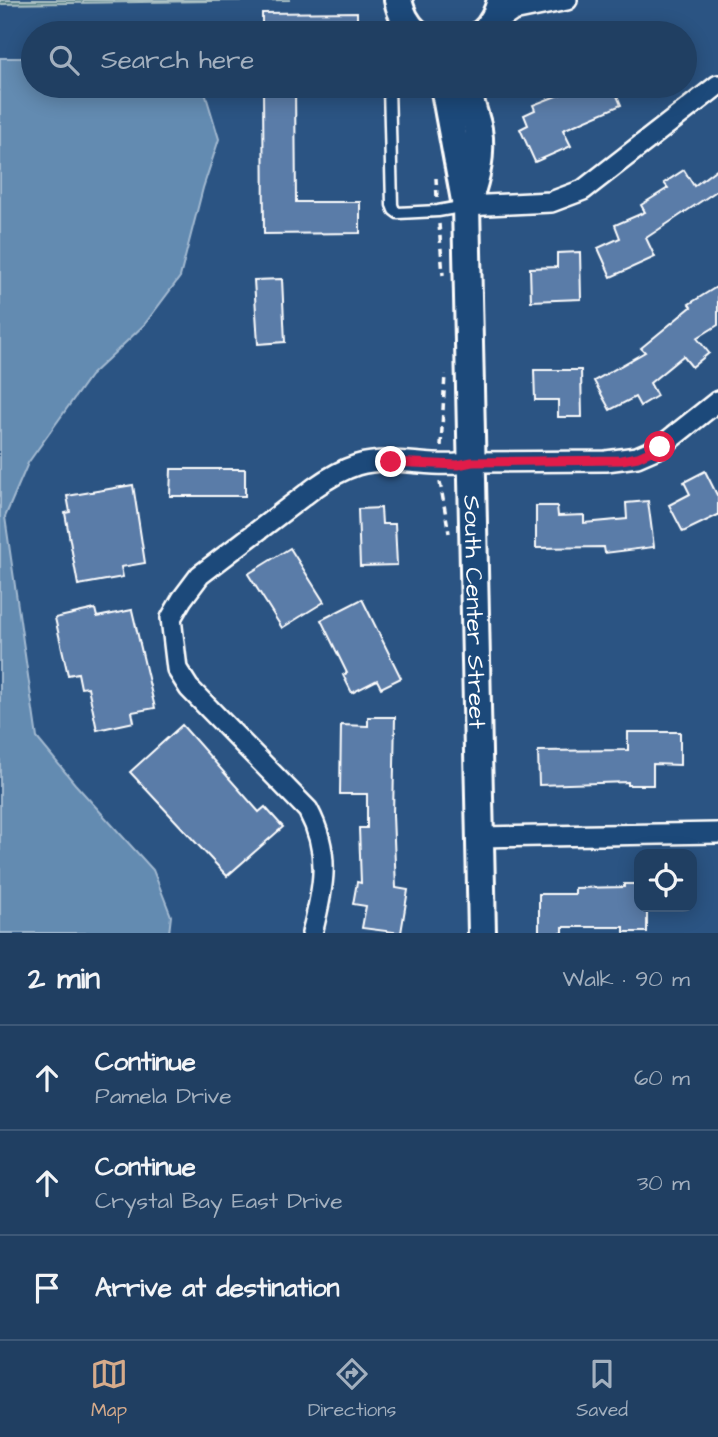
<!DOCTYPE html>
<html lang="en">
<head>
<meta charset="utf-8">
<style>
	body { margin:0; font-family:"Architects Daughter",sans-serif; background:#2d4a6b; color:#f1f3f6 }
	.controls { position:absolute; right:21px; bottom:21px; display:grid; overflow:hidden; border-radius:14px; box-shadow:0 4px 18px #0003 }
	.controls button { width:63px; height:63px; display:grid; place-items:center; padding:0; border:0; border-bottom:2px solid #3d5877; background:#203f62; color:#f1f3f6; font:35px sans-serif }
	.stop { position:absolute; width:21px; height:21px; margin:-16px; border:5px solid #e11d48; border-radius:50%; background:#fff }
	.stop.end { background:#e11d48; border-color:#fff; box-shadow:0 2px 7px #0008 }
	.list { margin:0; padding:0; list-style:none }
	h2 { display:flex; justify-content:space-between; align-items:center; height:91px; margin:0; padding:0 28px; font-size:30px }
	h2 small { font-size:23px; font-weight:400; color:#a2afbe }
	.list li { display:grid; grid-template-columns:46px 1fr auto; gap:21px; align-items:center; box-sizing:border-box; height:105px; padding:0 28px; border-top:2px solid #3d5877 }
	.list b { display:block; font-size:26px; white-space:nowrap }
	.list p { margin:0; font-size:23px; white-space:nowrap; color:#a2afbe }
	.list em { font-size:23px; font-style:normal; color:#a2afbe }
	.icon { flex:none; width:38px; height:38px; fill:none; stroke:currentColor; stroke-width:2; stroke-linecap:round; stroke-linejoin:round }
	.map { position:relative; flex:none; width:718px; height:933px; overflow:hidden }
	.search { position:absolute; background:#203f62; box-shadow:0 4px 18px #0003; left:21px; right:21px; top:21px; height:77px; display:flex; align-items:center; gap:18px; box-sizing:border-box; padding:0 24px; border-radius:38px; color:#a2afbe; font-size:26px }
	.sheet { height:406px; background:#203f62 }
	nav { display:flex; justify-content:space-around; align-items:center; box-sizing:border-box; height:98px; border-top:2px solid #3d5877; background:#203f62; font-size:19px; color:#a2afbe }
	nav a { display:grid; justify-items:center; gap:4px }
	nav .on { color:#d6ab8b }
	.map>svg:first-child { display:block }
	.green { fill:#578087; stroke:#abc0c3; stroke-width:2 }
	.water { fill:#648bb1; stroke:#a2b9d0; stroke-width:2 }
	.building { fill:#5a7ba8; stroke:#fff; stroke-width:2 }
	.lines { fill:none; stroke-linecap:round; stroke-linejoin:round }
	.lane-casing { stroke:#fff; stroke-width:15 }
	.street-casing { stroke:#fff; stroke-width:24 }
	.secondary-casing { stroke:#fff; stroke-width:32 }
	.path { stroke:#fff; stroke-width:3.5; stroke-dasharray:7 5; stroke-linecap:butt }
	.lane { stroke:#1f4a7a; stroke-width:10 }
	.street { stroke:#1f4a7a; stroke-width:19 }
	.secondary { stroke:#1f4a7a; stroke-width:26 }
	.route { stroke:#e11d48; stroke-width:9 }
	.labels { text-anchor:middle; stroke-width:7; stroke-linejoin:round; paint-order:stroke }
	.street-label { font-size:24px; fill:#fff; stroke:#1f4a7a }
</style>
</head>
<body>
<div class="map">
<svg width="718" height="933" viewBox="0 0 718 933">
	<rect width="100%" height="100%" fill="#2b5483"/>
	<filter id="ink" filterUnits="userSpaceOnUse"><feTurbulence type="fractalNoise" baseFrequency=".0143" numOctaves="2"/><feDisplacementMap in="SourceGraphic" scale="14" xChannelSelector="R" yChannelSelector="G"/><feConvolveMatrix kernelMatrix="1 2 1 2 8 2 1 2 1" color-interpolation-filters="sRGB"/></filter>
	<g filter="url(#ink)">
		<polygon class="green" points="0,0 290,0 0,4"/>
		<polygon class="water" points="0,58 33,58 33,86 203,86 219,139 203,188 180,277 144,325 90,376 28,463 5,517 37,738 75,784 153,870 171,916 169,933 0,933"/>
		<g class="building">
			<polygon points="357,12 357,33 262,33 262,13"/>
			<polygon points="263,86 295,86 296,202 360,202 360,233 264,234"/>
			<polygon points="582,86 613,86 621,105 563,130 571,146 535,162 520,129 528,125 524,115 535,110 533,105"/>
			<polygon points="718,168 718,190 646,238 655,257 611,277 598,248 620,238 615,225 645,212 641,205 668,188 664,183 684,170 694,186"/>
			<polygon points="580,252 581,299 531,301 530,268 557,267 557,253"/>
			<polygon points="282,279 285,342 258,344 254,280"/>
			<polygon points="718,286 718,325 697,338 709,353 692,367 683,356 650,383 657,396 640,406 635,397 610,410 594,381 645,352 641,348 691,307 689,304"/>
			<polygon points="534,370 581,370 582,417 558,417 558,400 535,400"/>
			<polygon points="171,469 245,469 245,496 170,496"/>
			<polygon points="705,471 718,497 718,515 683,532 669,505 690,494 684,482"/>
			<polygon points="133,485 145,563 121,567 123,577 78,585 65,513 70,512 67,496"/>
			<polygon points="648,501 654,547 605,553 604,547 536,548 536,506 557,506 558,516 584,515 584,523 627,519 626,503"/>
			<polygon points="381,508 382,524 395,524 397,565 360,566 358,509"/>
			<polygon points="290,548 324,602 282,628 248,574"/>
			<polygon points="362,599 401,678 381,688 377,680 352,693 343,675 347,673 321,620"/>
			<polygon points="95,609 97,617 132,610 155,708 132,712 134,722 97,730 88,687 81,688 78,673 68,675 55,618"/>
			<polygon points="368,717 395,717 393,815 396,888 408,890 401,933 362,928 366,906 353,904 357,882 361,883 359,828 367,828 367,794 340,794 341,725 368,726"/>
			<polygon points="182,725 259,812 265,807 283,827 227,876 130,772"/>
			<polygon points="628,732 680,732 680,765 653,764 653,785 628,785 628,782 539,785 538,751 628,750"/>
			<polygon points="624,884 639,884 639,907 647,907 647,932 624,932 624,927 563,927 563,933 539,933 539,894 575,894 575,888 624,887"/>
		</g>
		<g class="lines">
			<g class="lane-casing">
				<polyline id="lane" points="389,86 392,205 394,210 398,213 438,211 466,206"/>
			</g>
			<g class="street-casing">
				<g id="street">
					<polyline points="490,27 513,11 567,0"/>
					<polyline points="466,206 551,202 583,190 718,85"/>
					<polyline points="480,837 718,833"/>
					<path d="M312,933C324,887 331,853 308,810L189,688L177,669L171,618L182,599L200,575L314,488C328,478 341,470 357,465C394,454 435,470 472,462L606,461L637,457L660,447L718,401"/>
				</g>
			</g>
			<g class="secondary-casing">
				<g id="secondary">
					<path d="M398,0C401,14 406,24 416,33"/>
					<path d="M483,33C493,24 498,13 501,0"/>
					<path id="s1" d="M444,86L466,206L482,933"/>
					<path d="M467,86C469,101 475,115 478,129C482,155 476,178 468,201"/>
				</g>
			</g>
			<g class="path">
				<polyline points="436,178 437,198"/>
				<polyline points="439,224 443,275"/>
				<polyline points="441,446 445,374"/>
				<polyline points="440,482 449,533"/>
			</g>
			<use href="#lane" class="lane"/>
			<use href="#street" class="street"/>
			<use href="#secondary" class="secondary"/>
		</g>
	</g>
	<g class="lines" filter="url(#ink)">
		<polyline class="route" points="391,462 458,465 472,462 621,460 638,457 660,447"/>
	</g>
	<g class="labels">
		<g class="street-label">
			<text dy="8" stroke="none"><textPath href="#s1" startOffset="528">South Center Street</textPath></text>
		</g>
	</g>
</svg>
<div class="controls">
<button><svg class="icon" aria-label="locate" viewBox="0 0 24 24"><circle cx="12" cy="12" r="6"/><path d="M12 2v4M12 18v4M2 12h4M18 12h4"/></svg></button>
</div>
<div class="stop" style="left:660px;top:447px"></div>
<div class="stop end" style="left:391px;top:462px"></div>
<div class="search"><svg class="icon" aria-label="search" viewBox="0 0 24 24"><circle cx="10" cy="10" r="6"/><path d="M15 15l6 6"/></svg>Search here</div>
</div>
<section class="sheet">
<h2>2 min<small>Walk · 90 m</small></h2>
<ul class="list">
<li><svg class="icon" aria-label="ahead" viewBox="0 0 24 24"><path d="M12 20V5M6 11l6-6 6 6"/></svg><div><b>Continue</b><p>Pamela Drive</p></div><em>60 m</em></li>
<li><svg class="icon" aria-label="ahead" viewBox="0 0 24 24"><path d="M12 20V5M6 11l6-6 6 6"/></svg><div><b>Continue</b><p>Crystal Bay East Drive</p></div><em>30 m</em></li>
<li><svg class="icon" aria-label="arrive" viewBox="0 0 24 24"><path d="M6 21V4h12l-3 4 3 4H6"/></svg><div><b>Arrive at destination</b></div></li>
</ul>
</section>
<nav>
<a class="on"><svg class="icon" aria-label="map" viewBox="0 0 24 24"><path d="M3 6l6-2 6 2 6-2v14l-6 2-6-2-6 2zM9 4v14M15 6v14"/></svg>Map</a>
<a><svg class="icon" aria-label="directions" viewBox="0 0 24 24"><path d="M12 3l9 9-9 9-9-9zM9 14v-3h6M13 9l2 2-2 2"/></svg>Directions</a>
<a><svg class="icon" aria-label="saved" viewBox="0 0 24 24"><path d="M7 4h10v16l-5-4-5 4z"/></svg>Saved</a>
</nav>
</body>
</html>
